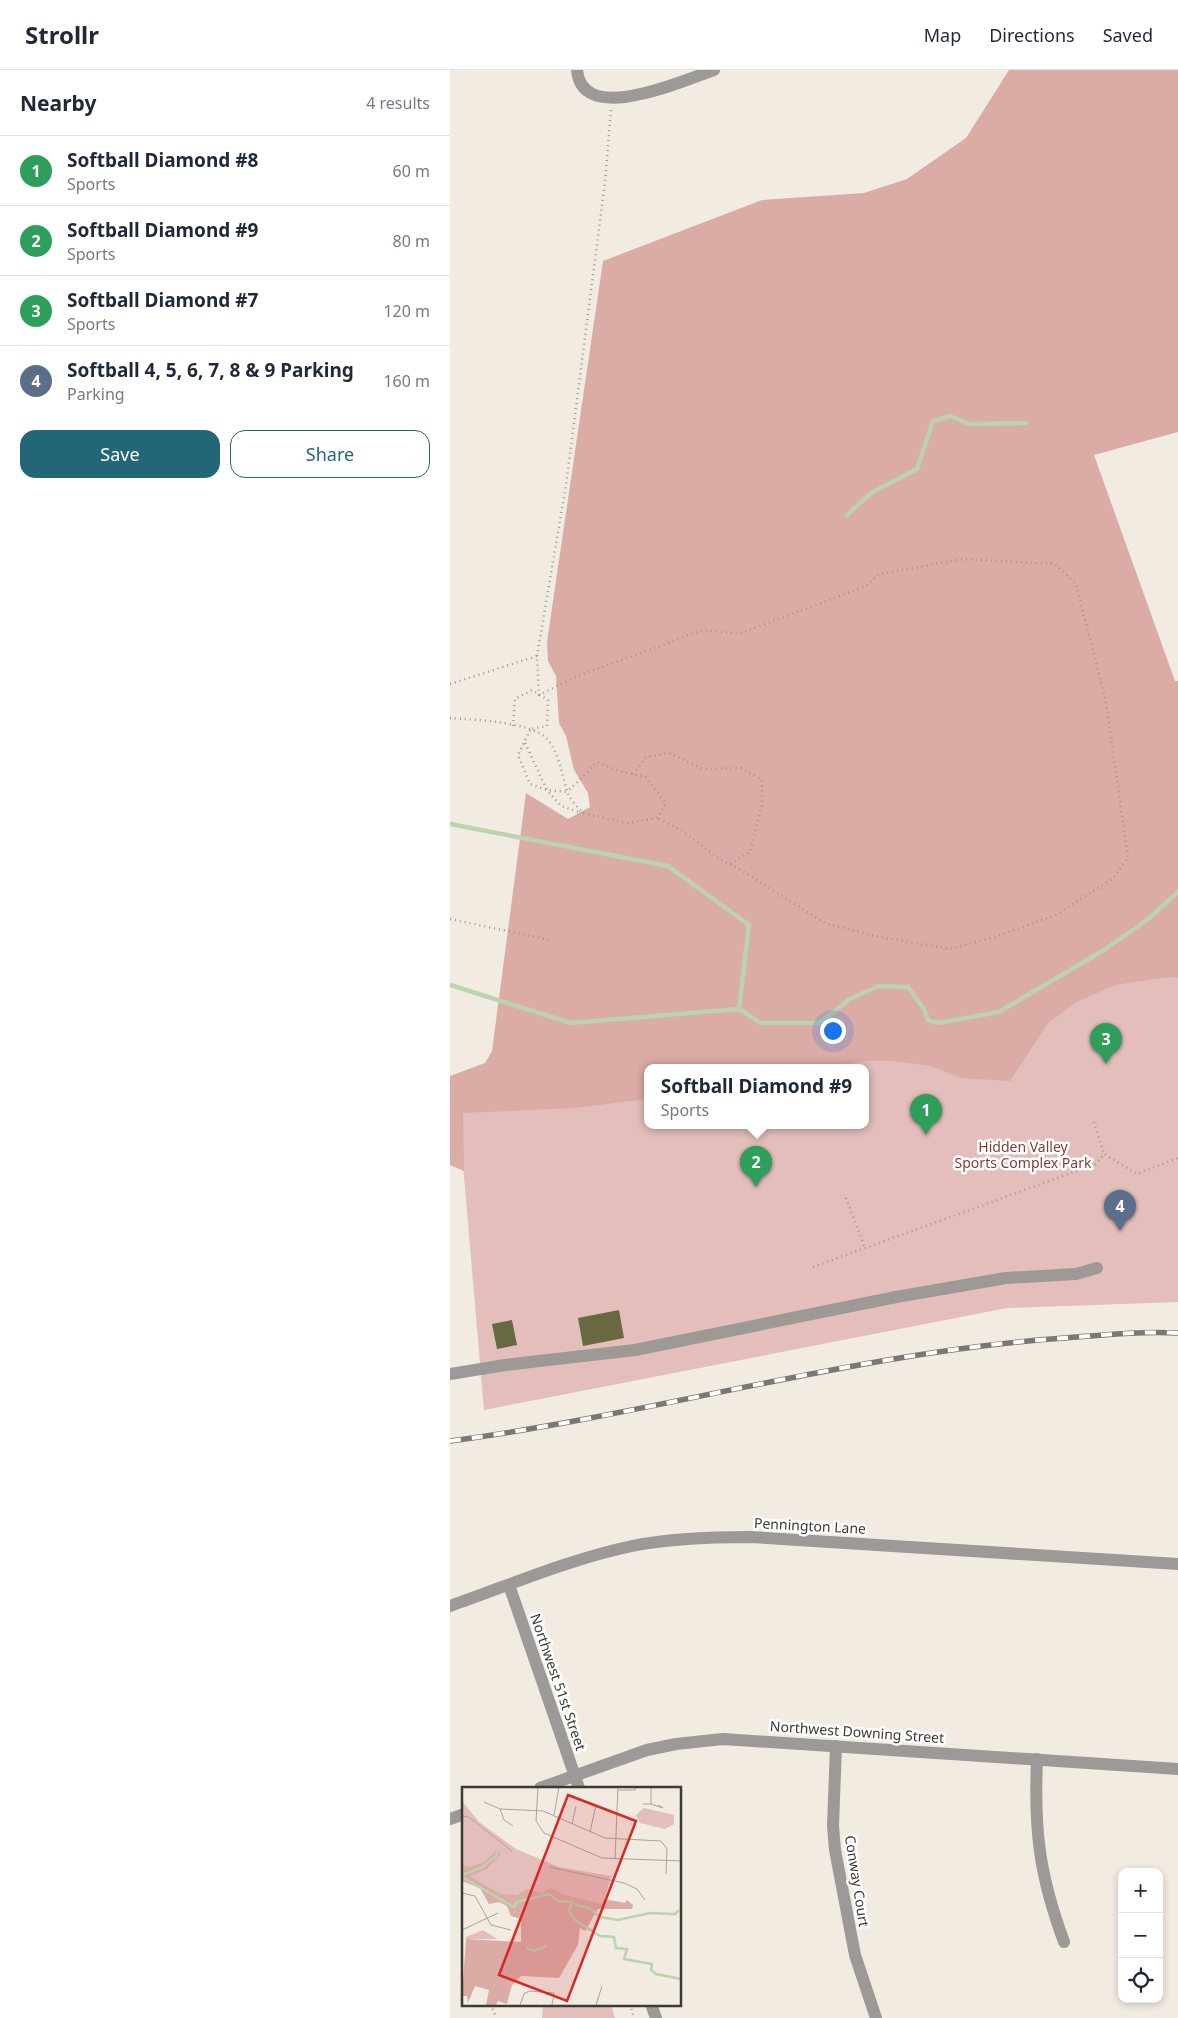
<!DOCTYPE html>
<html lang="en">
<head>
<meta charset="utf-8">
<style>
	body { margin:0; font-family:"Noto Sans",sans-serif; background:#f6f6f7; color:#1f2937 }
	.controls { position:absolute; right:15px; bottom:15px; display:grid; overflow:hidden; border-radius:10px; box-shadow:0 2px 8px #0003 }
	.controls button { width:45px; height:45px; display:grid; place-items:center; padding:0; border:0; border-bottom:1px solid #e0e1e3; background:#fff; color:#1f2937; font:25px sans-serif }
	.you { position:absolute; left:382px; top:960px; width:18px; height:18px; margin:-12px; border:4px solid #fff; border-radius:50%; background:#1a73e8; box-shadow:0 0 0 8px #1a73e833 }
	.badge { display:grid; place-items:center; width:32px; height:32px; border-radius:50%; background:#267; color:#fff; font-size:16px; font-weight:700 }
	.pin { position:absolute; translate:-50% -41px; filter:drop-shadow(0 1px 2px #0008) }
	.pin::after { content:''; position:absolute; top:26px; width:18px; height:15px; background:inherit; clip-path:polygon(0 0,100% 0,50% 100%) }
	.popup { position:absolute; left:194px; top:994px; width:225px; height:65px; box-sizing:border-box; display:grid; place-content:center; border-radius:10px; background:#fff; filter:drop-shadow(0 1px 4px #0005); font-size:16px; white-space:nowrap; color:#747a83 }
	.popup b { font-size:19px; color:#1f2937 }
	.popup::after { content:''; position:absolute; left:50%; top:100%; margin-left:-10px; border:10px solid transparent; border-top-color:#fff }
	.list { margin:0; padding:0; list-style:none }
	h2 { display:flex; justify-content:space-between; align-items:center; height:65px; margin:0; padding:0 20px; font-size:21px }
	h2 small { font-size:16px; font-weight:400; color:#747a83 }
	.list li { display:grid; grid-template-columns:32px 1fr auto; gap:15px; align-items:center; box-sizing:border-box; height:70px; padding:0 20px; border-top:1px solid #e0e1e3 }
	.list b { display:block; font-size:19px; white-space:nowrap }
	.list p { margin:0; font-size:16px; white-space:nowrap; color:#747a83 }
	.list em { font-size:16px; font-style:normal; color:#747a83 }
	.actions { display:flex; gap:10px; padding:15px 20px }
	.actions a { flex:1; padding:11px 0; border:1px solid #267; border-radius:15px; text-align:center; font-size:18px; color:#267 }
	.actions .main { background:#267; color:#fff }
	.icon { flex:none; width:28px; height:28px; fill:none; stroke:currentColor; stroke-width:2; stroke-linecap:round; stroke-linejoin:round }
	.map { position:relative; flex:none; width:728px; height:1948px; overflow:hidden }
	header { display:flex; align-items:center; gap:30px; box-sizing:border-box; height:70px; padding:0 25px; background:#fff; border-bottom:1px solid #e0e1e3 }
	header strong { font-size:24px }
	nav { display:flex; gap:28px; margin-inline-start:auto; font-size:18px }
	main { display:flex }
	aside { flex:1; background:#fff }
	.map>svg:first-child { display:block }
	.green { fill:#e3beba }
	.forest { fill:#dbaba6 }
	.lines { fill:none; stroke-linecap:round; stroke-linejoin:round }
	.stream { stroke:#bbd3af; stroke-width:4.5 }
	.building { fill:#686841 }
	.path { stroke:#9c9891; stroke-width:2.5; stroke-dasharray:1 4; stroke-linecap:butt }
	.minor { stroke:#9d9996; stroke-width:12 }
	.rail-casing { stroke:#7b7772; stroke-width:5.5 }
	.rail { stroke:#fff; stroke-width:4; stroke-dasharray:11; stroke-linecap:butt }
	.labels { text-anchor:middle; stroke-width:5; stroke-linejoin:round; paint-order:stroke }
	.park-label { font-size:14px; fill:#7c3e3a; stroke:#fff }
	.street-label { font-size:14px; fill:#3c3a37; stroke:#fff }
	.inset-river { fill:none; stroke:#bbd3af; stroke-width:2.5 }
	.inset-road { fill:none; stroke:#a9a49e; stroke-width:1 }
	.view { fill:#d62828; fill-opacity:0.15; stroke:#d62828; stroke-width:2.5 }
	.inset-edge { fill:none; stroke:#3c3a37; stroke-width:2.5 }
</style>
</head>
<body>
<header>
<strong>Strollr</strong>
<nav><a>Map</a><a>Directions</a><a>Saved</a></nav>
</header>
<main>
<aside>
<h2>Nearby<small>4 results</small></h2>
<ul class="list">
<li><span class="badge" style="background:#2e9e5b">1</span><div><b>Softball Diamond #8</b><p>Sports</p></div><em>60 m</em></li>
<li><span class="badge" style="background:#2e9e5b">2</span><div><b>Softball Diamond #9</b><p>Sports</p></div><em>80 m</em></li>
<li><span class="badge" style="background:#2e9e5b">3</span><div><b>Softball Diamond #7</b><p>Sports</p></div><em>120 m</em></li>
<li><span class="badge" style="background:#5c6f8a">4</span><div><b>Softball 4, 5, 6, 7, 8 &amp; 9 Parking</b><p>Parking</p></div><em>160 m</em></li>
</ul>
<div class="actions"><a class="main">Save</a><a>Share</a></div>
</aside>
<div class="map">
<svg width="728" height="1948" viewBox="0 0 728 1948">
	<rect width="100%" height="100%" fill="#f1ebe2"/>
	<g class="green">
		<polygon points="728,847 728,1232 557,1238 34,1340 8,1036 197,1019 197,1056 415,1056 415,998 325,998"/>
		<polygon points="93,1934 161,1934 165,1948 92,1948"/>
	</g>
	<polygon class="forest" points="559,0 728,0 728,362 644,385 725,611 728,611 728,908 719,907 665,915 625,933 598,953 560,1011 511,1008 481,996 443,991 414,991 374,998 197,998 197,1029 125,1038 13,1043 14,1101 0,1095 0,1006 35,993 42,981 76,723 118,749 140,737 138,723 124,700 116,666 109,653 106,606 98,591 97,572 153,191 312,130 414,123 457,109 516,68"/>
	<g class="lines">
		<g class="stream">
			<polyline points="397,445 421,423 467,399 483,351 500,346 519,354 576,353"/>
			<polyline points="0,754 218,796 299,855 289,939 311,953 369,953 400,929 429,916 458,917 474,939 478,950 488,953 549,942 654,880 697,850 728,822"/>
			<polyline points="0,915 121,953 289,939"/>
		</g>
	</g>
	<g class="building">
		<polygon points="169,1240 174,1268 133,1276 128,1248"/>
		<polygon points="62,1250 67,1275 47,1279 42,1254"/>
	</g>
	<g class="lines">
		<g class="path">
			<polyline points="87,586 116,415 155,112 161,40"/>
			<polyline points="0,614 87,586 89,625 125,607 253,560 289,564 416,516 429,504 513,489 605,494 626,514 656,632 678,788 663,808 608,844 545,867 500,879 425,866 375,853 291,800 271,790 231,760 207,748"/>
			<path d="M0,648C24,650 82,651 98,670C109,683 112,705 117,721C119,728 127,736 132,743L177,753L207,748L216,734L196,707L169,701L147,692L117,722"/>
			<polyline points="63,656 65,629 82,620 98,630 97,656 81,659"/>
			<polyline points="80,660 68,685 80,714 97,720 117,722"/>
			<polyline points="75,673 97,720 111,736 132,743"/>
			<polyline points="183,704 196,687 219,683 253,699 291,698 312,710 312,734 300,782 279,794"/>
			<polyline points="0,849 100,870"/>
			<polyline points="644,1052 654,1084"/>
			<polyline points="396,1128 415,1178"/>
			<polyline points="363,1197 646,1094 654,1084 687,1104 728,1088"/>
			<polyline points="41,1934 46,1948"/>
			<polyline points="180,1934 184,1948"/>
		</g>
		<g class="minor">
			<path d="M127,0C132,57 234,10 264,0"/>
			<polyline points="0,1304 55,1295 185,1280 446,1227 556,1208 626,1204 647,1198"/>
			<polyline points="59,1515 129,1718"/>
			<path d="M0,1536C60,1515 120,1489 182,1476C221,1468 262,1467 301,1467L728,1494"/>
			<polyline points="386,1676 383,1756 385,1780 405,1885 426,1948"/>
			<path d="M587,1689C584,1760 589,1804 614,1872"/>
			<polyline points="90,1718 197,1680 226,1674 273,1669 728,1699"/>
			<polyline points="0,1749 14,1744"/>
			<polyline points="201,1934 206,1948"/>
		</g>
		<g class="rail-casing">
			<path id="rail" d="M0,1371C206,1344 407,1282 615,1268C653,1265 690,1261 728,1263"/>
		</g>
		<use href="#rail" class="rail"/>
	</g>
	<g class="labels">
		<g class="park-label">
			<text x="573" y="1082">Hidden Valley<tspan x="573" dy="16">Sports Complex Park</tspan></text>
		</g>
		<g class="street-label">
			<text transform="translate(360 1456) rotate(3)" y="5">Pennington Lane</text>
			<text transform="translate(108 1612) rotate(71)" y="5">Northwest 51st Street</text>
			<text transform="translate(407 1662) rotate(4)" y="5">Northwest Downing Street</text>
			<text transform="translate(407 1811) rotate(81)" y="5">Conway Court</text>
		</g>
	</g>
	<g transform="translate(12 1717)">
		<rect width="219" height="219" fill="#f1ebe2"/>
		<path d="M0,14L17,35L54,62L97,80L149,89L141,118L30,108L0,89ZM182,21L212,28V37L203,42L178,36L174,28ZM21,143L35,152H4V150Z" fill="#e3beba"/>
		<path d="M37,61L38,68L25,82L8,89L38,107L55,108L66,102L80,106L89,101L102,108L140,117L142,112L163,116L165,113L171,118L170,122H136L123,144L118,141L116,158L97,191L59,189L50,198L45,217L36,214L34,218H24L27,203L13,199L6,216L5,209H0L4,152L59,155V132L49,129L45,119L37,115L27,117L18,101L0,94V79L9,80L22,75Z" fill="#dbaba6"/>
		<path class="inset-river" d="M0,88L19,81L34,69L36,62M0,90L52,120L55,115L87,107L97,114L110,115L107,124L113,133L138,149L152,150L154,161L165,162L162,172L190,177L189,183L194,187L219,192M112,117L127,121L138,130L156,133L188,126L213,127L217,123M64,161L72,164L84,159"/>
		<path class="inset-road" d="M76,0L74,34L82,46L140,71L219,74M156,3H173L174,0M22,15L38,22L81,24L143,51L199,54L205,62L204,87M181,17H189V0M189,17L201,21L196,18M38,22L42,33L51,39M92,28L97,0M0,29L7,30L50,64M110,37L114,19M128,45L134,18M153,72L156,0M87,80L162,96L175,102L183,113M0,106L13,109L29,138L49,143M0,143L36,126M58,218L62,207L67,204L92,206L90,218M134,218L140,199"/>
		<path class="view" d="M106,8L174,34L105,214L37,188Z"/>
		<rect width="219" height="219" class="inset-edge"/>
	</g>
</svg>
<div class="controls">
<button>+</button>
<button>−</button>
<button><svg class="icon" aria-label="locate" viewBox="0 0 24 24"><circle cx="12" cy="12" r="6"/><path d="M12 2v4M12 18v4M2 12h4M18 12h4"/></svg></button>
</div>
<div class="you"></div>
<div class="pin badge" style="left:476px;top:1065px;background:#2e9e5b">1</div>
<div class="pin badge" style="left:306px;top:1117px;background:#2e9e5b">2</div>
<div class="popup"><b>Softball Diamond #9</b>Sports</div>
<div class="pin badge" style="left:656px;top:994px;background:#2e9e5b">3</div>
<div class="pin badge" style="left:670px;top:1161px;background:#5c6f8a">4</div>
</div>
</main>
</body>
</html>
